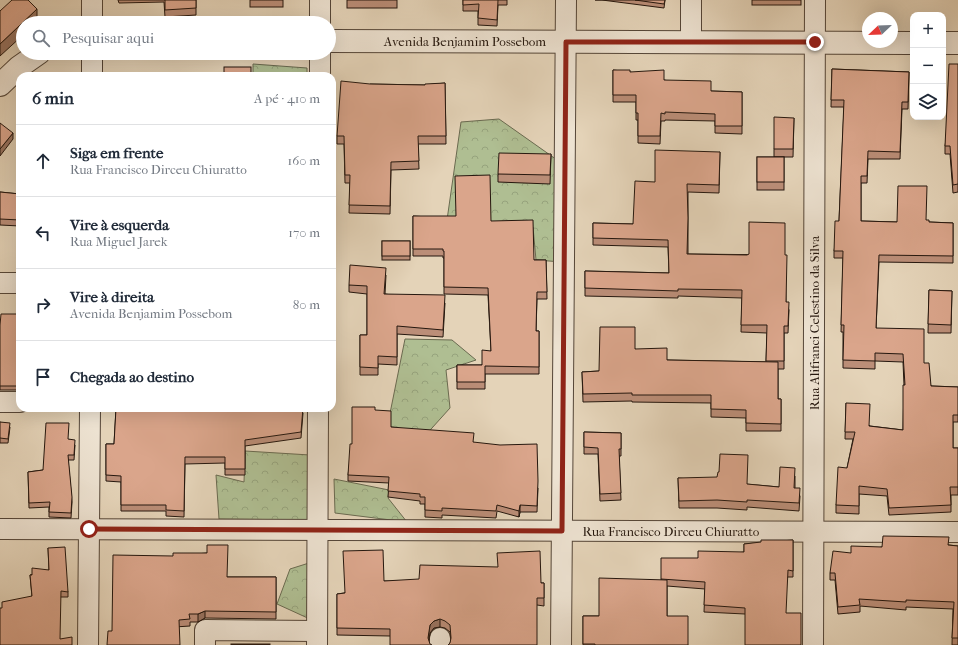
<!DOCTYPE html>
<html lang="pt">
<head>
<meta charset="utf-8">
<style>
	body { margin:0; font-family:"IM FELL French Canon",serif; background:#f2f2f3; color:#1f2937 }
	.controls { position:absolute; right:12px; top:12px; display:grid; overflow:hidden; border-radius:8px; box-shadow:0 4px 16px #0002 }
	.controls button { width:36px; height:36px; display:grid; place-items:center; padding:0; border:0; border-bottom:1px solid #e0e1e3; background:#fff; color:#1f2937; font:20px sans-serif }
	.compass { position:absolute; left:862px; top:12px; width:36px; height:36px; border-radius:50%; background:#fff; box-shadow:0 4px 16px #0002; rotate:247deg }
	.stop { position:absolute; width:12px; height:12px; margin:-9px; border:3px solid #8f2418; border-radius:50%; background:#fff }
	.stop.end { background:#8f2418; border-color:#fff; box-shadow:0 1px 4px #0008 }
	.list { margin:0; padding:0; list-style:none }
	h2 { display:flex; justify-content:space-between; align-items:center; height:52px; margin:0; padding:0 16px; font-size:17px }
	h2 small { font-size:13px; font-weight:400; color:#747a83 }
	.list li { display:grid; grid-template-columns:26px 1fr auto; gap:12px; align-items:center; box-sizing:border-box; height:72px; padding:0 16px; border-top:1px solid #e0e1e3 }
	.list b { display:block; font-size:15px; white-space:nowrap }
	.list p { margin:0; font-size:13px; white-space:nowrap; color:#747a83 }
	.list em { font-size:13px; font-style:normal; color:#747a83 }
	.icon { flex:none; width:22px; height:22px; fill:none; stroke:currentColor; stroke-width:2; stroke-linecap:round; stroke-linejoin:round }
	.map { position:relative; flex:none; width:958px; height:645px; overflow:hidden }
	.search { position:absolute; background:#fff; box-shadow:0 4px 16px #0002; left:16px; top:16px; width:320px; height:44px; display:flex; align-items:center; gap:10px; box-sizing:border-box; padding:0 14px; border-radius:22px; color:#747a83; font-size:15px }
	.panel { position:absolute; background:#fff; box-shadow:0 4px 16px #0002; left:16px; top:72px; width:320px; height:340px; border-radius:12px }
	.map>svg:first-child { display:block }
	.forest { fill:url(#forest-crowns); stroke:#6a6a50 }
	.lines { fill:none; stroke-linecap:round; stroke-linejoin:round }
	.minor-casing { stroke:#554638; stroke-width:22 }
	.tertiary-casing { stroke:#554638; stroke-width:24 }
	.minor { stroke:#ede2d1; stroke-width:20 }
	.tertiary { stroke:#ede2d1; stroke-width:22 }
	.wall { fill:#bb8e78; stroke:#25170e }
	.shaded-wall { fill:#997461; stroke:#25170e }
	.building { fill:#daa58b; stroke:#25170e }
	.route { stroke:#8f2418; stroke-width:5 }
	.labels { text-anchor:middle; stroke-width:3; stroke-linejoin:round; paint-order:stroke }
	.street-label { font-size:13px; fill:#25170e; stroke:#ede2d1 }
</style>
</head>
<body>
<div class="map">
<svg width="958" height="645" viewBox="0 0 958 645">
	<defs>
		<pattern id="forest-crowns" width="20" height="18" patternUnits="userSpaceOnUse"><rect width="20" height="18" fill="#afbe92"/><path d="M2 6a3 3 0 1 1 6 0M12 15a3 3 0 1 1 6 0" fill="none" stroke="#96a37d"/></pattern>
	</defs>
	<rect width="100%" height="100%" fill="#e4d3b8"/>
	<filter id="stains"><feTurbulence type="fractalNoise" baseFrequency=".005" numOctaves="4"/><feColorMatrix values="0 0 0 0 .2 0 0 0 0 .09 0 0 0 0 .02 0 0 0 .5 -.17"/></filter>
	<radialGradient id="worn" r=".72"><stop offset=".6" stop-color="#630" stop-opacity="0"/><stop offset="1" stop-color="#630" stop-opacity=".3"/></radialGradient>
	<g class="forest">
		<polygon points="253,64 307,68 307,76 253,76"/>
		<polygon points="499,119 560,162 562,262 536,260 533,227 447,220 461,122"/>
		<polygon points="405,339 452,340 476,360 446,370 450,408 414,448 383,448"/>
		<polygon points="245,451 310,455 308,520 219,519 216,475 244,482"/>
		<polygon points="334,479 389,490 388,498 407,522 335,513"/>
		<polygon points="309,563 312,620 277,604 290,569"/>
	</g>
	<g class="lines">
		<g class="minor-casing">
			<g id="minor">
				<polyline points="92,23 92,0"/>
				<polyline points="320,23 320,0"/>
				<polyline points="691,42 691,0"/>
				<polyline points="92,76 92,53"/>
				<polyline points="320,76 320,53"/>
				<polyline points="0,283 20,283"/>
				<polyline points="0,402 20,402"/>
				<polyline points="0,529 958,532"/>
				<polyline points="88,645 90,408"/>
				<polyline points="205,645 205,630 317,631"/>
				<polyline points="317,645 318,408"/>
				<polyline points="440,645 440,638"/>
				<polyline points="561,645 566,0"/>
				<polyline points="813,645 815,0"/>
			</g>
		</g>
		<g class="tertiary-casing">
			<g id="tertiary">
				<polyline points="329,41 913,43"/>
				<polyline points="943,43 958,43"/>
				<polyline points="0,85 19,67 39,53"/>
			</g>
		</g>
		<use href="#minor" class="minor"/>
		<use href="#tertiary" class="tertiary"/>
	</g>
	<g class="wall">
		<polygon points="118,0 196,0 196,15 165,17 164,2 119,3"/>
		<rect x="250" y="0" width="33" height="7"/>
		<rect x="347" y="0" width="50" height="8"/>
		<polygon points="463,0 507,0 507,5 498,5 497,26 478,25 478,11 463,11"/>
		<polygon points="595,0 665,0 664,8 602,0"/>
		<rect x="752" y="0" width="49" height="5"/>
		<polygon points="958,64 958,192 953,193 950,154 945,154 945,146"/>
		<polygon points="832,69 909,72 908,109 902,109 900,159 868,159 867,183 861,183 861,221 897,222 926,220 929,222 953,223 953,263 879,262 876,328 924,363 931,386 958,387 958,422 953,422 953,448 958,448 958,495 951,495 951,512 889,515 887,496 859,494 859,514 836,513 836,505 847,468 853,439 845,439 846,403 870,426 903,430 904,385 903,362 875,361 875,369 843,368 843,332 841,332 843,258 834,258 834,251 839,221 844,107 831,107"/>
		<polygon points="613,70 630,72 711,91 742,92 742,134 715,133 715,121 665,120 665,121 661,121 660,144 638,143 638,120 636,120 636,102 613,102"/>
		<polygon points="20,82 20,102 18,102"/>
		<polygon points="445,83 446,144 418,144 419,169 391,170 390,214 349,213 350,183 345,183 344,144 337,144 337,136 370,84 425,85"/>
		<polygon points="794,118 793,157 774,157 774,149"/>
		<polygon points="720,152 719,193 688,192 688,254 785,255 786,302 789,310 788,333 784,333 784,369 778,369 778,399 781,399 781,431 746,431 746,418 711,417 711,403 632,402 632,401 583,402 582,372 599,371 635,349 667,360 766,362 767,333 741,332 742,298 678,296 678,298 585,296 585,271 669,273 668,247 593,245 593,223 633,224 655,182"/>
		<polygon points="551,154 550,184 498,182 498,174"/>
		<rect x="757" y="157" width="27" height="33"/>
		<polygon points="0,192 20,194 20,226 0,225"/>
		<polygon points="413,216 491,221 534,260 546,260 547,299 537,299 536,331 539,331 539,374 485,374 485,389 457,389 457,365 482,365 491,351 488,295 444,294 444,258 443,258 443,256 413,256"/>
		<rect x="382" y="241" width="28" height="19"/>
		<polygon points="386,275 385,294 445,303 443,337 397,334 397,365 378,364 378,375 360,375 360,335 367,335 367,294 349,292 349,285"/>
		<polygon points="929,290 952,291 951,333 928,333"/>
		<polygon points="20,314 20,390 0,390 0,325"/>
		<polygon points="109,408 202,408 202,409 303,413 301,438 245,446 245,475 225,475 225,463 185,464 184,517 166,516 166,511 121,511 121,482 106,481 106,444 114,444 116,409 109,409"/>
		<polygon points="375,410 391,427 473,442 538,488 537,512 520,512 519,517 497,511 496,518 442,515 442,518 425,517 425,504 420,504 420,501 388,497 389,483 348,481 348,475 352,444"/>
		<polygon points="0,422 10,427 8,443 0,443"/>
		<polygon points="584,432 621,433 621,456 619,456 621,500 600,501 598,454 584,454"/>
		<polygon points="69,439 75,445 74,460 68,460 72,502 71,518 49,517 49,507 29,508 28,472 43,470"/>
		<polygon points="795,476 795,488 800,496 799,511 747,507 747,510 717,508 679,508 678,478 779,487"/>
		<polygon points="793,540 793,577 788,577 745,614 704,612 705,589 667,586 667,616 688,645 583,645 583,616 599,616 698,558 744,552 744,544"/>
		<polygon points="949,545 958,546 958,645 952,645 953,609 906,607 906,610 860,606 860,612 838,614 835,580 830,580 830,573 851,553 882,547"/>
		<polygon points="48,548 68,592 68,597 61,597 2,608 32,597 30,575 49,570"/>
		<polygon points="207,553 227,577 276,577 276,619 205,618 198,622 190,622 190,626 112,631 173,556"/>
		<polygon points="384,581 544,583 544,606 537,605 450,643 451,640 450,632 445,628 440,627 434,628 430,633 429,640 390,636 337,635 337,594 344,593"/>
	</g>
	<g class="shaded-wall">
		<polygon points="37,9 37,21 36,23 23,23 23,35 0,56 0,44"/>
		<polygon points="13,133 13,139 0,156 0,149"/>
		<polygon points="520,505 520,512 519,517 519,511"/>
		<polygon points="205,611 205,618 198,622 198,614"/>
		<polygon points="440,619 440,627 434,628 430,633 428,645 428,638 430,625 434,621"/>
	</g>
	<g class="building">
		<polygon points="12,0 28,0 37,9 0,44 0,11"/>
		<polygon points="165,0 196,0 196,8 165,10"/>
		<polygon points="463,0 498,0 497,20 478,18 479,4 463,5"/>
		<polygon points="635,0 665,0 664,4"/>
		<polygon points="949,64 958,64 958,184 953,185 950,146 945,146"/>
		<rect x="224" y="67" width="27" height="9"/>
		<polygon points="832,69 909,72 908,102 902,102 900,152 868,151 867,176 861,176 861,221 897,222 898,186 927,186 926,220 929,220 929,222 953,223 953,256 879,255 876,328 924,329 924,363 929,363 931,386 958,387 958,415 953,415 953,448 958,448 958,487 950,487 951,505 889,508 887,489 859,486 859,506 836,505 838,467 847,468 855,432 845,432 846,403 870,404 869,426 903,430 903,385 905,385 903,354 875,353 875,361 843,360 844,325 841,325 843,251 834,251 835,221 839,221 844,100 831,100"/>
		<polygon points="613,70 630,70 630,72 664,70 664,80 711,81 711,91 742,92 742,126 715,126 715,114 665,112 665,114 661,113 660,136 638,136 638,113 636,113 636,95 613,95"/>
		<polygon points="341,81 370,84 425,85 425,84 445,83 446,136 418,136 419,161 391,162 390,206 349,205 350,175 345,175 344,136 337,136"/>
		<polygon points="20,82 20,98 18,98"/>
		<polygon points="774,117 794,118 793,149 774,149"/>
		<polygon points="0,123 13,133 0,149"/>
		<polygon points="655,150 720,152 719,185 687,184 688,218 687,254 747,255 749,254 749,222 785,223 785,255 787,255 786,302 789,302 788,326 784,326 784,361 766,361 767,325 741,325 742,290 678,289 678,291 585,288 585,271 669,273 668,240 593,238 593,223 633,224 635,181 655,182"/>
		<polygon points="499,153 551,154 550,175 498,174"/>
		<rect x="757" y="157" width="27" height="25"/>
		<polygon points="490,175 491,221 533,220 534,260 546,260 547,292 537,292 536,331 539,331 539,367 485,366 485,382 457,382 457,365 482,365 482,350 491,351 488,288 444,287 444,251 443,251 443,249 413,249 413,216 456,216 455,176"/>
		<polygon points="0,192 20,194 20,220 0,219"/>
		<rect x="382" y="241" width="28" height="15"/>
		<polygon points="350,265 386,268 384,294 445,295 443,330 397,326 397,357 378,356 378,368 360,367 360,335 367,335 367,286 349,285"/>
		<polygon points="929,290 952,291 951,325 928,324"/>
		<polygon points="1,314 20,314 20,386 0,386 0,325"/>
		<polygon points="600,327 635,327 635,349 667,348 667,360 778,362 778,399 781,399 781,424 746,423 746,410 711,409 711,395 632,395 632,393 583,394 582,372 599,371"/>
		<polygon points="352,407 375,407 375,410 391,411 391,427 474,433 473,442 500,445 537,444 538,481 537,506 520,505 519,511 497,505 496,511 442,508 442,511 425,510 425,497 420,497 420,494 388,491 389,477 348,475 350,444 352,444"/>
		<polygon points="116,408 202,408 202,409 303,408 301,432 245,440 245,469 225,469 225,457 185,457 184,511 166,510 166,505 121,505 121,476 106,475 106,444 114,444"/>
		<polygon points="0,422 10,423 8,439 0,438"/>
		<polygon points="46,423 69,423 68,439 75,440 74,455 68,455 72,497 71,513 49,512 50,502 29,503 28,472 43,470"/>
		<polygon points="584,432 621,433 621,449 619,449 621,493 600,494 598,448 584,447"/>
		<polygon points="720,454 748,455 747,484 779,487 780,467 795,468 794,488 800,488 799,503 747,500 747,502 717,500 679,501 678,478 717,477 718,472 719,472"/>
		<polygon points="883,536 949,537 948,545 958,546 958,638 952,638 954,602 906,600 906,602 859,599 860,605 838,607 835,573 830,573 833,551 851,553 851,546 882,547"/>
		<polygon points="761,540 793,540 793,571 788,570 786,613 801,613 801,645 745,645 745,608 704,605 705,582 661,579 661,558 698,558 698,551 744,552 744,544 761,542"/>
		<polygon points="207,545 228,545 227,577 276,577 276,612 205,611 198,614 189,614 190,619 179,620 180,645 107,645 108,631 112,631 113,555 173,556 173,553 207,553"/>
		<polygon points="65,547 68,592 61,591 60,639 72,637 72,645 0,645 0,608 2,608 2,602 32,596 30,575 32,575 32,568 49,570 48,548"/>
		<polygon points="383,550 384,581 419,579 420,565 498,567 497,553 540,551 541,583 544,583 544,598 537,598 537,645 448,645 450,643 451,638 450,625 445,621 440,619 434,621 430,625 428,638 430,644 432,645 390,645 390,629 337,628 337,594 345,593 343,551"/>
		<polygon points="599,578 667,580 667,616 688,616 688,645 595,645 595,644 583,644 583,616 599,616"/>
		<rect x="231" y="644" width="39" height="1"/>
	</g>
	<g class="lines">
		<polyline class="route" points="89,529 562,531 566,42 815,42"/>
	</g>
	<g class="labels">
		<g class="street-label">
			<text x="465" y="46">Avenida Benjamim Possebom</text>
			<text transform="translate(814 323) rotate(-90)" y="5">Rua Alifranci Celestino da Silva</text>
			<text x="671" y="536">Rua Francisco Dirceu Chiuratto</text>
		</g>
	</g>
	<rect width="100%" height="100%" filter="url(#stains)"/>
	<rect width="100%" height="100%" fill="url(#worn)"/>
</svg>
<div class="controls">
<button>+</button>
<button>−</button>
<button><svg class="icon" aria-label="layers" viewBox="0 0 24 24"><path d="M12 4l9 5-9 5-9-5zM3 14l9 5 9-5"/></svg></button>
</div>
<svg class="compass" viewBox="-18 -18 36 36"><path d="M0-13l5 13h-10z" fill="#e53935"/><path d="M0 13l5-13h-10z" fill="#747a83"/></svg>
<div class="stop" style="left:89px;top:529px"></div>
<div class="stop end" style="left:815px;top:42px"></div>
<div class="search"><svg class="icon" aria-label="search" viewBox="0 0 24 24"><circle cx="10" cy="10" r="6"/><path d="M15 15l6 6"/></svg>Pesquisar aqui</div>
<section class="panel">
<h2>6 min<small>A pé · 410 m</small></h2>
<ul class="list">
<li><svg class="icon" aria-label="ahead" viewBox="0 0 24 24"><path d="M12 20V5M6 11l6-6 6 6"/></svg><div><b>Siga em frente</b><p>Rua Francisco Dirceu Chiuratto</p></div><em>160 m</em></li>
<li><svg class="icon" aria-label="left" viewBox="0 0 24 24"><path d="M17 20v-9H6M10 6l-5 5 5 5"/></svg><div><b>Vire à esquerda</b><p>Rua Miguel Jarek</p></div><em>170 m</em></li>
<li><svg class="icon" aria-label="right" viewBox="0 0 24 24"><path d="M7 20v-9h11M14 6l5 5-5 5"/></svg><div><b>Vire à direita</b><p>Avenida Benjamim Possebom</p></div><em>80 m</em></li>
<li><svg class="icon" aria-label="arrive" viewBox="0 0 24 24"><path d="M6 21V4h12l-3 4 3 4H6"/></svg><div><b>Chegada ao destino</b></div></li>
</ul>
</section>
</div>
</body>
</html>
